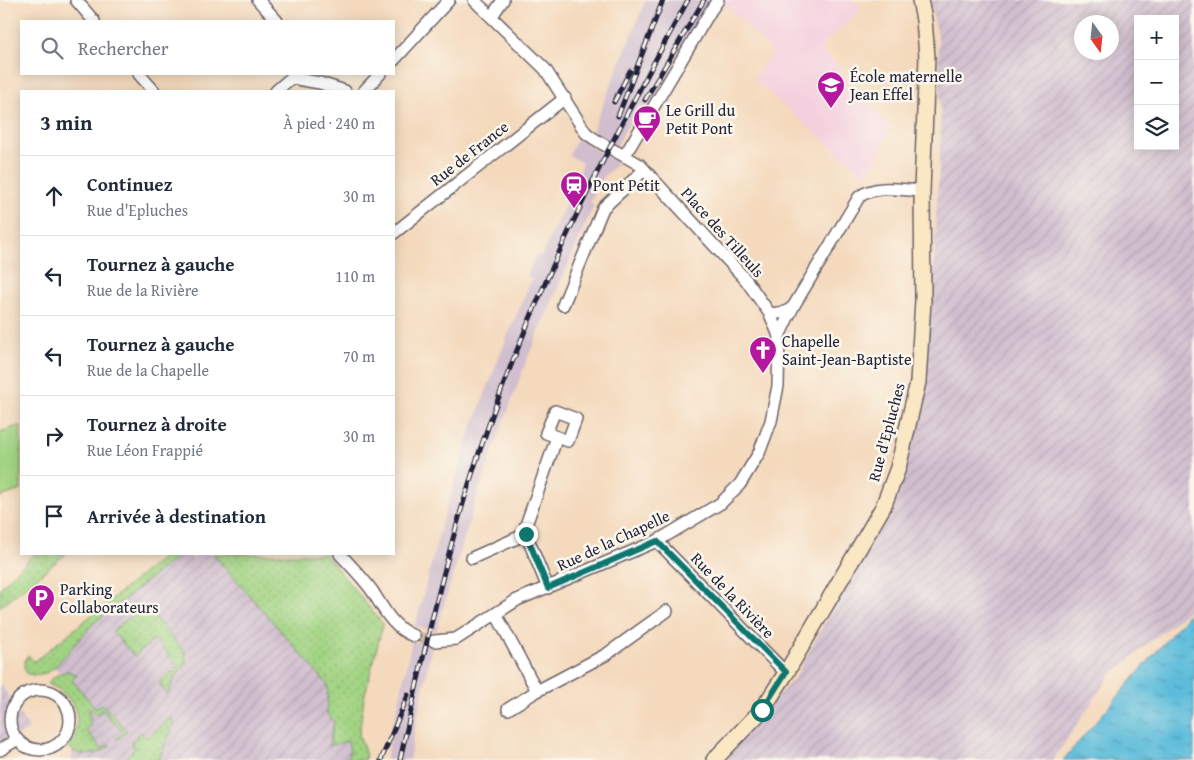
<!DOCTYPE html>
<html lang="fr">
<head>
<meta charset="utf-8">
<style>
	body { margin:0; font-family:"Gentium Book Plus",serif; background:#f6f6f7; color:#1f2937 }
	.controls { position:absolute; right:15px; top:15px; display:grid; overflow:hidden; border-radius:0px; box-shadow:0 2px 12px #0003 }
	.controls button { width:45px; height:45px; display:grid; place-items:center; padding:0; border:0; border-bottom:1px solid #e0e1e3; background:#fff; color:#1f2937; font:25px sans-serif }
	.compass { position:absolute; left:1074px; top:15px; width:45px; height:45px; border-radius:50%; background:#fff; box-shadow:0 2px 12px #0003; rotate:165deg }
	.stop { position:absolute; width:15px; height:15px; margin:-11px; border:4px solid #0f766e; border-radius:50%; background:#fff }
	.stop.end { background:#0f766e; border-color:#fff; box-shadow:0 1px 5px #0008 }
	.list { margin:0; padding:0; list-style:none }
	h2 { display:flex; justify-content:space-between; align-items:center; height:65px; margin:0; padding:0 20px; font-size:21px }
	h2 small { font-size:16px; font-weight:400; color:#747a83 }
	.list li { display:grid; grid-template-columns:32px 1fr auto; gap:15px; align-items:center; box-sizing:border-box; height:80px; padding:0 20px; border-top:1px solid #e0e1e3 }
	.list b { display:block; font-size:19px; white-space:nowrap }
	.list p { margin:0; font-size:16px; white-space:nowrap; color:#747a83 }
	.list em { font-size:16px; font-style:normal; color:#747a83 }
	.icon { flex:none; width:28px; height:28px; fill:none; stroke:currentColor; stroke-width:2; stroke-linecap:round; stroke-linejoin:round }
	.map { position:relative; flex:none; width:1194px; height:760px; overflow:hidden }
	.search { position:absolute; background:#fff; box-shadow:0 2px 12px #0003; left:20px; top:20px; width:375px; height:55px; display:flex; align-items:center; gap:12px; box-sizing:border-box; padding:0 18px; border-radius:0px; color:#747a83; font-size:19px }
	.panel { position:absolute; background:#fff; box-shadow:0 2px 12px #0003; left:20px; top:90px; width:375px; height:465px; border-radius:0px }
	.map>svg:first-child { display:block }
	.built { fill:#f4cfde }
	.industrial { fill:url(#industrial-furrows); fill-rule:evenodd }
	.railway { fill:#d0bdce }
	.grass { fill:url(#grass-dots); stroke:#627a5e }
	.green { fill:#a1d382; stroke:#627a5e }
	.water { fill:url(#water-ripples); stroke:#3e6f8a }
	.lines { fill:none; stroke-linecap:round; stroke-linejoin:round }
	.street-tunnel { stroke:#cab4a2; stroke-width:11; stroke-dasharray:11 5.5; stroke-linecap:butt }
	.street-casing { stroke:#6c6268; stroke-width:14 }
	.secondary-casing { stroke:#6c6268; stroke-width:18 }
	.street { stroke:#fff; stroke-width:11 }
	.secondary { stroke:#fae7c3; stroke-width:15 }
	.rail-casing { stroke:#22223b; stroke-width:5 }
	.rail { stroke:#fbf7ec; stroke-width:3; stroke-dasharray:9; stroke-linecap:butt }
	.route { stroke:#0f766e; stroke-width:6 }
	.labels { text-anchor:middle; stroke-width:5; stroke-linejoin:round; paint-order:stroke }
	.poi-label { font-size:16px; fill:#22223b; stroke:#fbf7ec; text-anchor:start }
	.street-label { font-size:16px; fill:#22223b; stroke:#fbf7ec }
</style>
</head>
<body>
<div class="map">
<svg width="1194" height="760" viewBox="0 0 1194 760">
	<defs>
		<pattern id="industrial-furrows" width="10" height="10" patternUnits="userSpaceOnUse" patternTransform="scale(1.25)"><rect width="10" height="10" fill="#d0bdce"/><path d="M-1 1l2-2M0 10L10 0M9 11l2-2" fill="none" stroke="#b2a2b2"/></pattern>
		<pattern id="grass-dots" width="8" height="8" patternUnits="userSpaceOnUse" patternTransform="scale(1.25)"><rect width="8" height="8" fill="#a1d382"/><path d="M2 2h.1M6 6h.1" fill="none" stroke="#8ab571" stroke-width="1.8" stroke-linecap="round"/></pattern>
		<pattern id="water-ripples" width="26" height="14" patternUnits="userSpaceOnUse" patternTransform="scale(1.25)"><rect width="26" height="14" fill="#5bbcda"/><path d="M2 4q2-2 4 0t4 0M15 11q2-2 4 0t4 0" fill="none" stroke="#4b98b2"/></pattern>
	</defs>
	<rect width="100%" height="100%" fill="#fbf7ec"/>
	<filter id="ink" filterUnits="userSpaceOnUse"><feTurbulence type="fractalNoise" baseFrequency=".02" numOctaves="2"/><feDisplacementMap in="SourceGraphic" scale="10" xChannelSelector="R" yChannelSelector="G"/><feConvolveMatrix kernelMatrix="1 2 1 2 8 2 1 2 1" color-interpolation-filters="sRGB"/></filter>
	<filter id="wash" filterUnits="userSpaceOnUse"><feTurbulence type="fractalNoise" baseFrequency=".0096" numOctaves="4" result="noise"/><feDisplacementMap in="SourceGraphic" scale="20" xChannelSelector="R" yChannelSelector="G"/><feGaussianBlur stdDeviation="1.12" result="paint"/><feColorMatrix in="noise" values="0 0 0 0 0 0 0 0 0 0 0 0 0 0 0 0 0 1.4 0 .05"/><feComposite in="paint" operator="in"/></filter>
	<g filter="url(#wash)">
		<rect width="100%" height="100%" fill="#f4d9bc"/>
		<polygon class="built" points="725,0 853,0 862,9 820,47 891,128 866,177 753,79 773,52 723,2"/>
		<g class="industrial">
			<path d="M929,0H1194V606L1110,675L1053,760H714L737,739L795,678L880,521L919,411L932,292L941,131L938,35ZM1138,19H1175V146H1138ZM1082,22H1112V52H1082Z"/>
			<polygon points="181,554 188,554 194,560 195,554 213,554 328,685 327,713 334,722 329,746 349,741 350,751 347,760 71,760 73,748 81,736 73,689 55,667 94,623"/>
			<polygon points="0,683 29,729 0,748"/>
		</g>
		<g class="railway">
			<polygon points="646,0 711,0 646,110 638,106 616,147 601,139 593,129"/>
			<polygon points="581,138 589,146 618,163 604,176 590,203 594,205 527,359 479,489 436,631 415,626 444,515 473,425 507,337 532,279 527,276 536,255 541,257 580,172 582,163 569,155 577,139"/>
			<polygon points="412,641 432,645 409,760 386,760"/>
		</g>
		<g class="grass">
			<polygon points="34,554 66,554 0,607 0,588"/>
			<path d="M167,554H181L94,623L55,667L46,673L34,675L27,674C23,667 23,663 28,655L34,662Z"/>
			<polygon points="213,554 325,554 383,624 364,698 359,735 366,755 365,760 347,760 350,751 348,741 329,746 334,722 327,713 328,685"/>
			<polygon points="145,609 150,612 185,652 186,663 176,674 168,695 159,683 178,666 155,639 134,656 112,631 139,610"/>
			<path d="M68,671L77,675L72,680L96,709L102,704L127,731L118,739H116L123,732L102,710L96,715L90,709L87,712L92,718L89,721L92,724L86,730L102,749L109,744L110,746C99,755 79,759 69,747C69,742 72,740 74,736C83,712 70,693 48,684C51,677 60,673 68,671Z"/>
			<path d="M172,717C176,732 161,745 160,760H123L135,748L131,742L141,732L147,738Z"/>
		</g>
		<polygon class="green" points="21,425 21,490 0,497 0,432"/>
		<polygon class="water" points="1194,608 1194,760 1063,760 1070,752"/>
	</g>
	<g filter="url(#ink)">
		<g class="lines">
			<polyline class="street-tunnel" points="414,636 434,641"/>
			<g class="street-casing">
				<g id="street">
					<polyline points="76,0 94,21"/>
					<polyline points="258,0 277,21"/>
					<polyline points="492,16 503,0"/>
					<polyline points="394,60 449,0"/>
					<polyline points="139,74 154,91"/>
					<polyline points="276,91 291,78 320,83 345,91"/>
					<polyline points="364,91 380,74"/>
					<polyline points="625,155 711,10 718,0"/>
					<polyline points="394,233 565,98"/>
					<polyline points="563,305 603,208 644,170"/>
					<path d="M770,314L786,312L793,307L859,197C876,184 901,190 922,191"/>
					<polyline points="779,336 793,307"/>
					<polyline points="657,541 786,673"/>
					<path d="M340,554C351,566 364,579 373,592C384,610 394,629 414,636"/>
					<polyline points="472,558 526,534"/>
					<polyline points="548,588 526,534 526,525 557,437 568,441 576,419 555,411 546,433 557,437"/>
					<polyline points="496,614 537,691"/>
					<path d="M434,641L456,639L517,600L657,541L721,503L740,484L759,453L771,421L778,386L779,336L770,314L746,280L640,165C622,154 603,146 586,133L545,69L474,0"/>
					<circle cx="40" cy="720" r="30"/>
					<polyline points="508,709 537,691 607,654 667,611"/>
					<polyline points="0,750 16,740"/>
				</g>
			</g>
			<g class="secondary-casing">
				<polyline id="secondary" points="714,760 762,710 786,673 883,507 898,468 918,382 923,300 922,191 927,57 924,20 920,0"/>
			</g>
			<use href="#street" class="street"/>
			<use href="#secondary" class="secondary"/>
			<g class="rail-casing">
				<g id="rail">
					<polyline points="645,100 704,0"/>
					<polyline points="614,102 630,71"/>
					<polyline points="618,116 663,0"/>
					<polyline points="381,760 408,695"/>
					<path d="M400,760C423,656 446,551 480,450C533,293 608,145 688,0"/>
				</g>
			</g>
			<use href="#rail" class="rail"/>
		</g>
	</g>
	<g class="lines" filter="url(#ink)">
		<polyline class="route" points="526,534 548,588 657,541 786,672 762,710"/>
	</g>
	<defs>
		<g id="school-pin" transform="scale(1.4375)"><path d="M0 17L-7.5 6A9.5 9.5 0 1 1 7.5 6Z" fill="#b5179e" stroke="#fbf7ec"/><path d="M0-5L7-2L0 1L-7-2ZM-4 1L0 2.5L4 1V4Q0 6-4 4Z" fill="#fff"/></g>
		<g id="cafe-pin" transform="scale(1.4375)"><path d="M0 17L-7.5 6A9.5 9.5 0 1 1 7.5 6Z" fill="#b5179e" stroke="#fbf7ec"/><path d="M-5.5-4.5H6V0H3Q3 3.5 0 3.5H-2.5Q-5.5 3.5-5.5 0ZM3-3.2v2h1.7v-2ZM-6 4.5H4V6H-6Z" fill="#fff"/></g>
		<g id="station-pin" transform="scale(1.4375)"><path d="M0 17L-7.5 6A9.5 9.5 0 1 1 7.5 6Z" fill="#b5179e" stroke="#fbf7ec"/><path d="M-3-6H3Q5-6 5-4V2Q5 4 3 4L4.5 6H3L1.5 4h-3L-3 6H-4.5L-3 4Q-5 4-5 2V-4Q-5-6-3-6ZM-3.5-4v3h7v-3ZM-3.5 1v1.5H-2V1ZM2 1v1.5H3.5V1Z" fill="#fff"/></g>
		<g id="church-pin" transform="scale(1.4375)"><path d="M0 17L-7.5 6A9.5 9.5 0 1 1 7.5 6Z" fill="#b5179e" stroke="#fbf7ec"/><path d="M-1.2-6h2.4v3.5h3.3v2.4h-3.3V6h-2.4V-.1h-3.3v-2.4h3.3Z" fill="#fff"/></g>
		<g id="parking-pin" transform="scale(1.4375)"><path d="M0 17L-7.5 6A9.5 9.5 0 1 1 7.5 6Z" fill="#b5179e" stroke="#fbf7ec"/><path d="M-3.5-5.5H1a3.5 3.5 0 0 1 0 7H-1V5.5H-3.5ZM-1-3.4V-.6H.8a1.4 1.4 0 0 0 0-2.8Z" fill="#fff"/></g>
	</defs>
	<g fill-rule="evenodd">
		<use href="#school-pin" x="831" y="85"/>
		<use href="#cafe-pin" x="647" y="119"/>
		<use href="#station-pin" x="574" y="185"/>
		<use href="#church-pin" x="763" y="350"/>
		<use href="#parking-pin" x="41" y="598"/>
	</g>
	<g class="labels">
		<g class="poi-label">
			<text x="850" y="82">École maternelle<tspan x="850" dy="18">Jean Effel</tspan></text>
			<text x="666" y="116">Le Grill du<tspan x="666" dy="18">Petit Pont</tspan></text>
			<text x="593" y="191">Pont Petit</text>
			<text x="782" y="347">Chapelle<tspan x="782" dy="18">Saint-Jean-Baptiste</tspan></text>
			<text x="60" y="595">Parking<tspan x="60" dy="18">Collaborateurs</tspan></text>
		</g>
		<g class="street-label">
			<text transform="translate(469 153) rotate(-38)" y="6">Rue de France</text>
			<text transform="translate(723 232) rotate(48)" y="6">Place des Tilleuls</text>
			<text transform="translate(886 432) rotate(-75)" y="6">Rue d'Epluches</text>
			<text transform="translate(613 540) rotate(-25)" y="6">Rue de la Chapelle</text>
			<text transform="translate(733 595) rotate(46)" y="6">Rue de la Rivière</text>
		</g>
	</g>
</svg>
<div class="controls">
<button>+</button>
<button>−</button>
<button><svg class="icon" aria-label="layers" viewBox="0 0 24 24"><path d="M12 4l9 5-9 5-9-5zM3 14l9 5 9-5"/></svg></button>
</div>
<svg class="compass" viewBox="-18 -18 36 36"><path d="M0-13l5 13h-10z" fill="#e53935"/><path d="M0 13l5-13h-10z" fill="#747a83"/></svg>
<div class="stop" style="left:762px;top:710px"></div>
<div class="stop end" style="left:526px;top:534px"></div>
<div class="search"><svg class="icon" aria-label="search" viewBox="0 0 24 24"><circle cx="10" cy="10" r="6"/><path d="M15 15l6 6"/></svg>Rechercher</div>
<section class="panel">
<h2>3 min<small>À pied · 240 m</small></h2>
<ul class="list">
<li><svg class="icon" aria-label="ahead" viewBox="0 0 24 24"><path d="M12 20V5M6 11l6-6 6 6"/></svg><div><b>Continuez</b><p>Rue d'Epluches</p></div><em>30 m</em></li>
<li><svg class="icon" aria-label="left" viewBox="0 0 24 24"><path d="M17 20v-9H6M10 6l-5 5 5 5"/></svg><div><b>Tournez à gauche</b><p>Rue de la Rivière</p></div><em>110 m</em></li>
<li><svg class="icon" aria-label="left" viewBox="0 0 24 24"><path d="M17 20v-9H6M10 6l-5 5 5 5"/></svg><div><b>Tournez à gauche</b><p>Rue de la Chapelle</p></div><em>70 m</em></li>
<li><svg class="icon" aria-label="right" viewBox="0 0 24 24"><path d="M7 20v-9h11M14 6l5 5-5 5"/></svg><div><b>Tournez à droite</b><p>Rue Léon Frappié</p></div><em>30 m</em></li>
<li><svg class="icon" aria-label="arrive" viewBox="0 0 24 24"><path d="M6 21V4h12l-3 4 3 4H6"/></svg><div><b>Arrivée à destination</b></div></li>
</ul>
</section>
</div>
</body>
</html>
